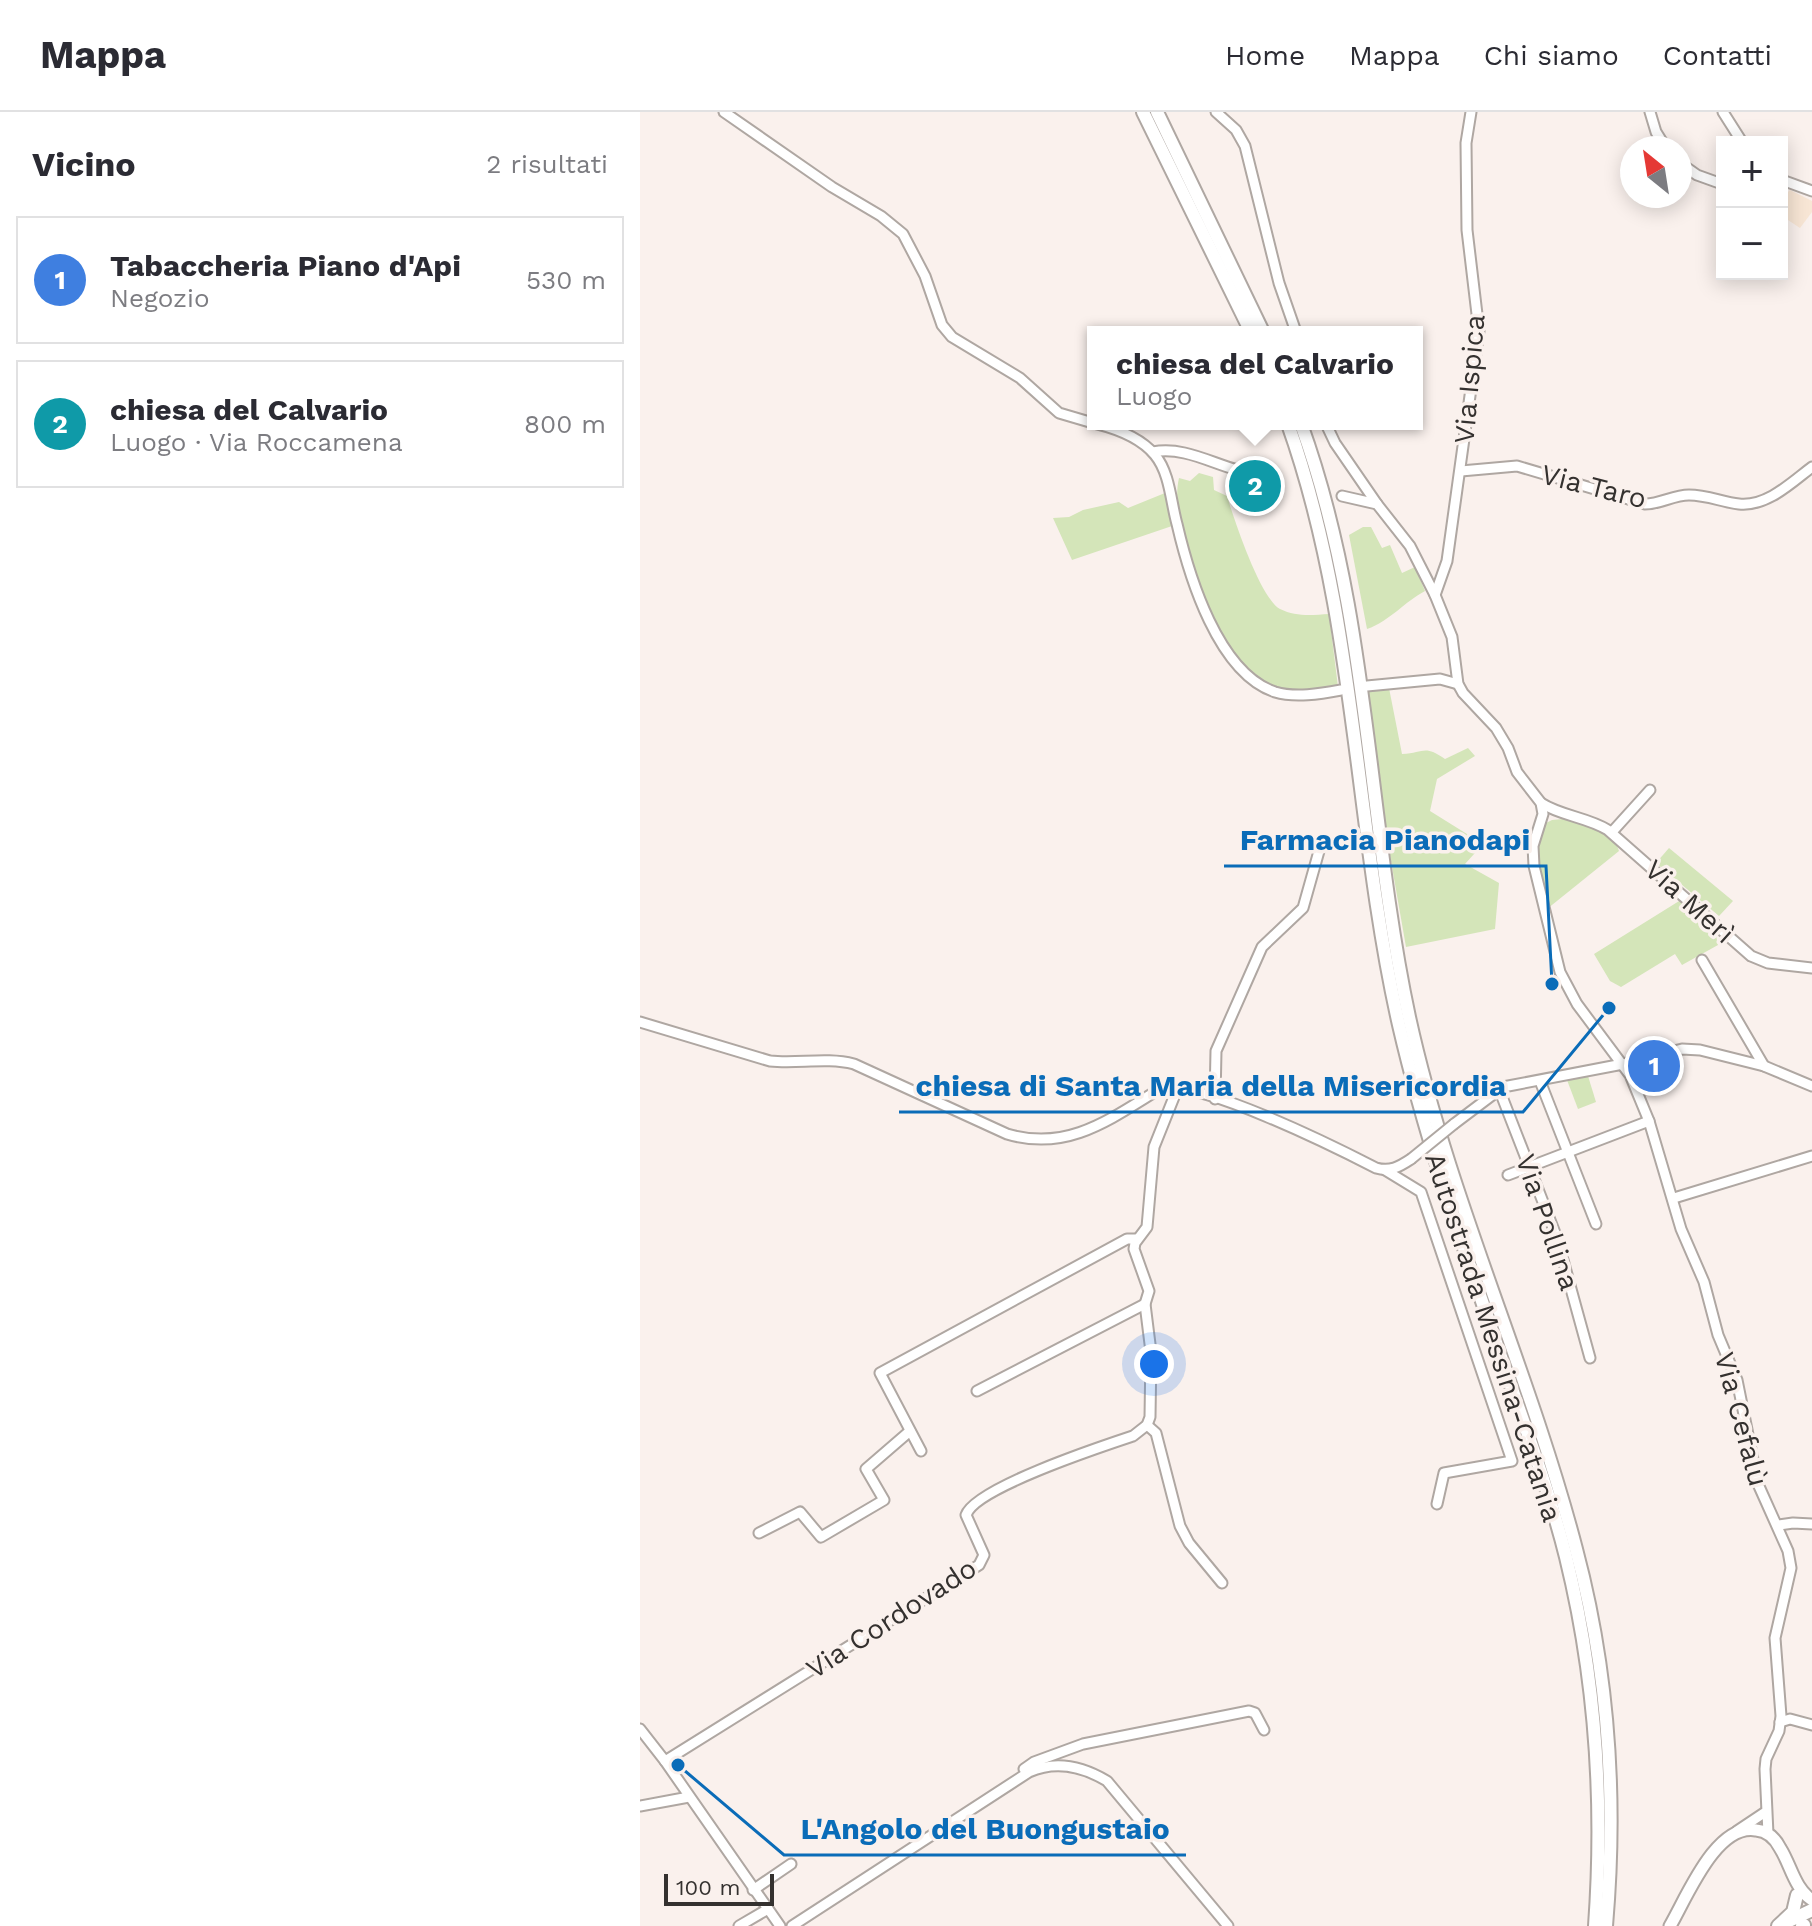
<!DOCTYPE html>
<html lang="it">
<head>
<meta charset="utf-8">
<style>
	body { margin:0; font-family:"Work Sans",sans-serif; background:#f2f2f3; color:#2b2b33 }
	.controls { position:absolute; right:24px; top:24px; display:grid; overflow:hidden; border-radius:0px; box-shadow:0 4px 20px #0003 }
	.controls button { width:72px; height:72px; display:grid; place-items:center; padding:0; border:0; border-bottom:2px solid #e1e1e2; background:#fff; color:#2b2b33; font:40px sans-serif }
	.compass { position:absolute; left:980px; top:24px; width:72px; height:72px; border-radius:50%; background:#fff; box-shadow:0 4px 20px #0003; rotate:330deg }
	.scale { position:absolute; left:24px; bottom:20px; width:110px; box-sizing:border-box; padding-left:8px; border:4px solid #34312f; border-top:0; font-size:22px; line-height:28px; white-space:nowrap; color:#34312f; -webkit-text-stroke:6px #faf1ed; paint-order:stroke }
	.you { position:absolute; left:514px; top:1252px; width:28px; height:28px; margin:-20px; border:6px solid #fff; border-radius:50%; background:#1a73e8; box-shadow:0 0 0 12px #1a73e833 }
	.badge { display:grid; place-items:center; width:52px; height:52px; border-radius:50%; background:#0a6cb8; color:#fff; font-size:26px; font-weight:700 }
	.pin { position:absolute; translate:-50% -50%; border:4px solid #fff; box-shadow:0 2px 8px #0006 }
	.popup { position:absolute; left:447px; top:214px; width:336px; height:104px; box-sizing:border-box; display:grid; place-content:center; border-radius:0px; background:#fff; filter:drop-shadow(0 2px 6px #0005); font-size:26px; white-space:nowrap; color:#7c7c81 }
	.popup b { font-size:30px; color:#2b2b33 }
	.popup::after { content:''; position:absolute; left:50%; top:100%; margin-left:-16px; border:16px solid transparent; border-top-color:#fff }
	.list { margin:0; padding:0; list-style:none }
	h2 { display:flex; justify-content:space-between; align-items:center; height:104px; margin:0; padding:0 32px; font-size:34px }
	h2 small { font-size:26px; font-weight:400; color:#7c7c81 }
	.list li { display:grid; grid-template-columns:52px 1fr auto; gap:24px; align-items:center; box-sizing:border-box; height:128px; margin:0 16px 16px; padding:0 16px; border:2px solid #e1e1e2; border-radius:0px }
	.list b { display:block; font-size:30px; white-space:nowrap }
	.list p { margin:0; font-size:26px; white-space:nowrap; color:#7c7c81 }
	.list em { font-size:26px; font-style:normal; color:#7c7c81 }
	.map { position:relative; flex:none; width:1172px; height:1814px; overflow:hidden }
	header { display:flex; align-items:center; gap:48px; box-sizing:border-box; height:112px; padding:0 40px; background:#fff; border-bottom:2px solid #e1e1e2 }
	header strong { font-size:38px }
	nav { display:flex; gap:44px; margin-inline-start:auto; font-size:28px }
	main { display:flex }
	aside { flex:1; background:#fff }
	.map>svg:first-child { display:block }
	.education { fill:#f8e6d5 }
	.green { fill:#d4e5b9 }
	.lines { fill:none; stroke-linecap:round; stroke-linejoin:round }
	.minor-casing { stroke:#afa7a2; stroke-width:13 }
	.major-casing { stroke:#afa7a2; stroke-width:15 }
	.highway-casing { stroke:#afa7a2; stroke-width:16 }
	.minor { stroke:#fff; stroke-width:9 }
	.major { stroke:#fff; stroke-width:11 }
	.highway { stroke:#fff; stroke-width:12 }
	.minor-bridge-casing { stroke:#afa7a2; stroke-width:13; stroke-linecap:butt }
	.minor-bridge { stroke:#fff; stroke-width:9 }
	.labels { text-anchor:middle; stroke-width:7; stroke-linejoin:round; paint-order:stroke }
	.street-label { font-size:28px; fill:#34312f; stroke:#faf1ed }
	.leader { fill:none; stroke:#0a6cb8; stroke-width:3 }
	.callout-dot { fill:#0a6cb8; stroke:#faf1ed; stroke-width:3 }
	.callout-label { font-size:30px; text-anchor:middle; font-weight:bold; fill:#0a6cb8; stroke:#faf1ed; stroke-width:7; stroke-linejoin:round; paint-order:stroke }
</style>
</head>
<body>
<header>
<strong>Mappa</strong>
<nav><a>Home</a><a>Mappa</a><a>Chi siamo</a><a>Contatti</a></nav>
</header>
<main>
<aside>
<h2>Vicino<small>2 risultati</small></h2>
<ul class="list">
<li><span class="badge" style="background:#3f7fe0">1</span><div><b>Tabaccheria Piano d'Api</b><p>Negozio</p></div><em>530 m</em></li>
<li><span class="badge" style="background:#0f9aa8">2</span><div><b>chiesa del Calvario</b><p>Luogo · Via Roccamena</p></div><em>800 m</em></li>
</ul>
</aside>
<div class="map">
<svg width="1172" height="1814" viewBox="0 0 1172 1814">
	<rect width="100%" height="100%" fill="#faf1ed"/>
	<polygon class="education" points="1150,78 1172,89 1172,100 1160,116 1142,104 1142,86"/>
	<g class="green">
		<path d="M559,361L573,365L574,378L587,384C594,407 620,486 640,497C656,505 672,503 689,502L698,575C675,578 646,583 625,571C613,565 599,554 593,542C569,503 528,411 539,366L550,369Z"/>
		<polygon points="525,381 535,413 432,448 413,406 429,405 443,398 479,390 488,396"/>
		<path d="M723,415H731L742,436L750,433L762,461L775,455L785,479C764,490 750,509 727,517L709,423Z"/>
		<path d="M749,576L762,642C784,641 784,632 805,647L828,636L835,644L797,667L790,699L843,732L825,752L859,771L855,817L766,835L737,669L727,578Z"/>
		<path d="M934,706C952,711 973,720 979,739L907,797L895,741L904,712L912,708Z"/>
		<polygon points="1029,736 1093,789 1079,804 1016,751"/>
		<polygon points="1044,786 1074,813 1078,833 1042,853 1035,842 981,875 970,869 954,842"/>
		<polygon points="948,964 956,990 938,997 927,968"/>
	</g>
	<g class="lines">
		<g class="minor-casing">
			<g id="minor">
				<polyline points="84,0 192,75 241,104 263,122 285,164 302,213 312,225 380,266 419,301 453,311"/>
				<polyline points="576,0 596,18 605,34 639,171 656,220"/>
				<polyline points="831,0 826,31 827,118 839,219 807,449 795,483 812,525 818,572 823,581 856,616 868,636 877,660 901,691 903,702 893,734 894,754 920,860 937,892 990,963 1009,1009 1041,1117 1064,1170 1078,1223 1097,1268 1118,1372 1148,1439 1151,1456 1135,1526 1141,1604 1139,1619 1126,1647 1125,1657 1128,1722"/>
				<polyline points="1010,0 1016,20 1026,36"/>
				<polyline points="1083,0 1102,30"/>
				<polyline points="1040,51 1057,63 1082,72"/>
				<polyline points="1142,68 1172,79"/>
				<path d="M457,312C477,317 501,326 515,343C530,361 531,391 537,412C549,464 578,561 635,580C655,586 680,582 701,578"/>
				<polyline points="686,312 695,331 737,392"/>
				<path d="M513,340C551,333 583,360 620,362"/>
				<path d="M821,359L877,354L1005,392C1021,392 1033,383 1049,383C1067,383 1082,390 1099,392C1127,395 1152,370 1172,355"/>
				<polyline points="702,384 737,392 770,434 795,483"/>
				<polyline points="727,574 800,567 818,572"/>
				<path d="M901,691C921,704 947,705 968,718L1111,844L1128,851L1172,856"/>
				<polyline points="972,720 1010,678"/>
				<polyline points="1062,848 1124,954"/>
				<path d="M0,910L130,949C158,952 186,945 214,952L367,1022C427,1040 469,1008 518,978C552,963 699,1037 736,1056C750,1060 759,1055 771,1047"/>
				<polyline points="900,969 956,1112"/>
				<polyline points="859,977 917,1126 950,1246"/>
				<polyline points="575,987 576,939 622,835 663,796 681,732"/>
				<polyline points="814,1012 863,975 983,952 1042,937 1060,938 1124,954 1172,974"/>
				<polyline points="745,1058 781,1080 872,1349 804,1361 797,1392"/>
				<polyline points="868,1063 1009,1009"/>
				<polyline points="1034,1086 1172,1044"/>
				<polyline points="337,1279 505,1192"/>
				<polyline points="507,1313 516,1321 540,1414 549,1431 582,1471"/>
				<polyline points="281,1339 240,1261 487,1127 497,1127"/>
				<polyline points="1139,1413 1153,1411 1172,1412"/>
				<polyline points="119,1421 160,1400 181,1425 244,1388 226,1357 270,1319"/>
				<polyline points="1140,1610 1150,1607 1172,1613"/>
				<polyline points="0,1617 25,1649 140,1814"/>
				<path d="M25,1649L339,1453L344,1443L326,1403C335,1376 463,1334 493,1324L507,1313L510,1305L511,1240L505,1192L509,1179L494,1137L495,1131L507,1115L514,1035L538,975"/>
				<polyline points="384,1657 394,1650 443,1632 609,1599 615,1601 624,1618"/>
				<polyline points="0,1694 49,1685"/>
				<polyline points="1097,1719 1124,1701"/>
				<polyline points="113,1778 151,1752"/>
				<polyline points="99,1814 128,1797"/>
				<path d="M152,1814L389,1660C416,1648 442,1654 467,1669L588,1814"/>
			</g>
		</g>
		<g class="major-casing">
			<path id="major" d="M1030,1814C1047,1785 1076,1711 1116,1718C1127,1719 1135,1726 1140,1736C1151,1753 1154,1776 1172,1788"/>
		</g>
		<g class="highway-casing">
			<g id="highway">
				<polyline points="503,0 611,220"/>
				<polyline points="517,0 623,220"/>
				<path d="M648,312C717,506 714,714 759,913C787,1034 829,1151 869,1268C889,1326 911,1385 926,1445C956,1567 964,1689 955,1814"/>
				<path d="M661,312C730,502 727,709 769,905C809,1088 889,1257 936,1437C969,1561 977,1687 966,1814"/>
				<polyline points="1149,1809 1172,1798"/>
				<polyline points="1138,1814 1153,1800 1157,1783"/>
				<polyline points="1162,1814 1164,1813"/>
			</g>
		</g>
		<use href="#minor" class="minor"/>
		<use href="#major" class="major"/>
		<use href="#highway" class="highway"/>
		<g class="minor-bridge-casing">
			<polyline id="minor-bridge" points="771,1047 814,1012"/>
		</g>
		<use href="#minor-bridge" class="minor-bridge"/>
	</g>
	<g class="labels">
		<g class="street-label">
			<text transform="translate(829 267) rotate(-85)" y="10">Via Ispica</text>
			<text transform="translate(954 374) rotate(14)" y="10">Via Taro</text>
			<text transform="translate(1050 789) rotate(42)" y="10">Via Merì</text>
			<text transform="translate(908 1110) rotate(71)" y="10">Via Pollina</text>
			<text transform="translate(854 1225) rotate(72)" y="10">Autostrada Messina-Catania</text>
			<text transform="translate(1102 1307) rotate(75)" y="10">Via Cefalù</text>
			<text transform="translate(251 1506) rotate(-33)" y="10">Via Cordovado</text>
		</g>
	</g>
	<path class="leader" d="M912 872L906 754H584M969 896L883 1000H259M38 1653L144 1743H546"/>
	<g class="callout-dot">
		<circle cx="912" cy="872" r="8"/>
		<circle cx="969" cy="896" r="8"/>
		<circle cx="38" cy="1653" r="8"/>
	</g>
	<g class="callout-label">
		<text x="745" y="738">Farmacia Pianodapi</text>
		<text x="571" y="984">chiesa di Santa Maria della Misericordia</text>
		<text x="345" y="1727">L'Angolo del Buongustaio</text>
	</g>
</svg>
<div class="controls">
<button>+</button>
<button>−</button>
</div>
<svg class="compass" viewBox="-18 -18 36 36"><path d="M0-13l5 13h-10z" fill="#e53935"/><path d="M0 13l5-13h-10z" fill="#7c7c81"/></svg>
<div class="scale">100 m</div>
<div class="you"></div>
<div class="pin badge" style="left:1014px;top:954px;background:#3f7fe0">1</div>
<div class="pin badge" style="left:615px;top:374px;background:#0f9aa8">2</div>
<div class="popup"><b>chiesa del Calvario</b>Luogo</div>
</div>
</main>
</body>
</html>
